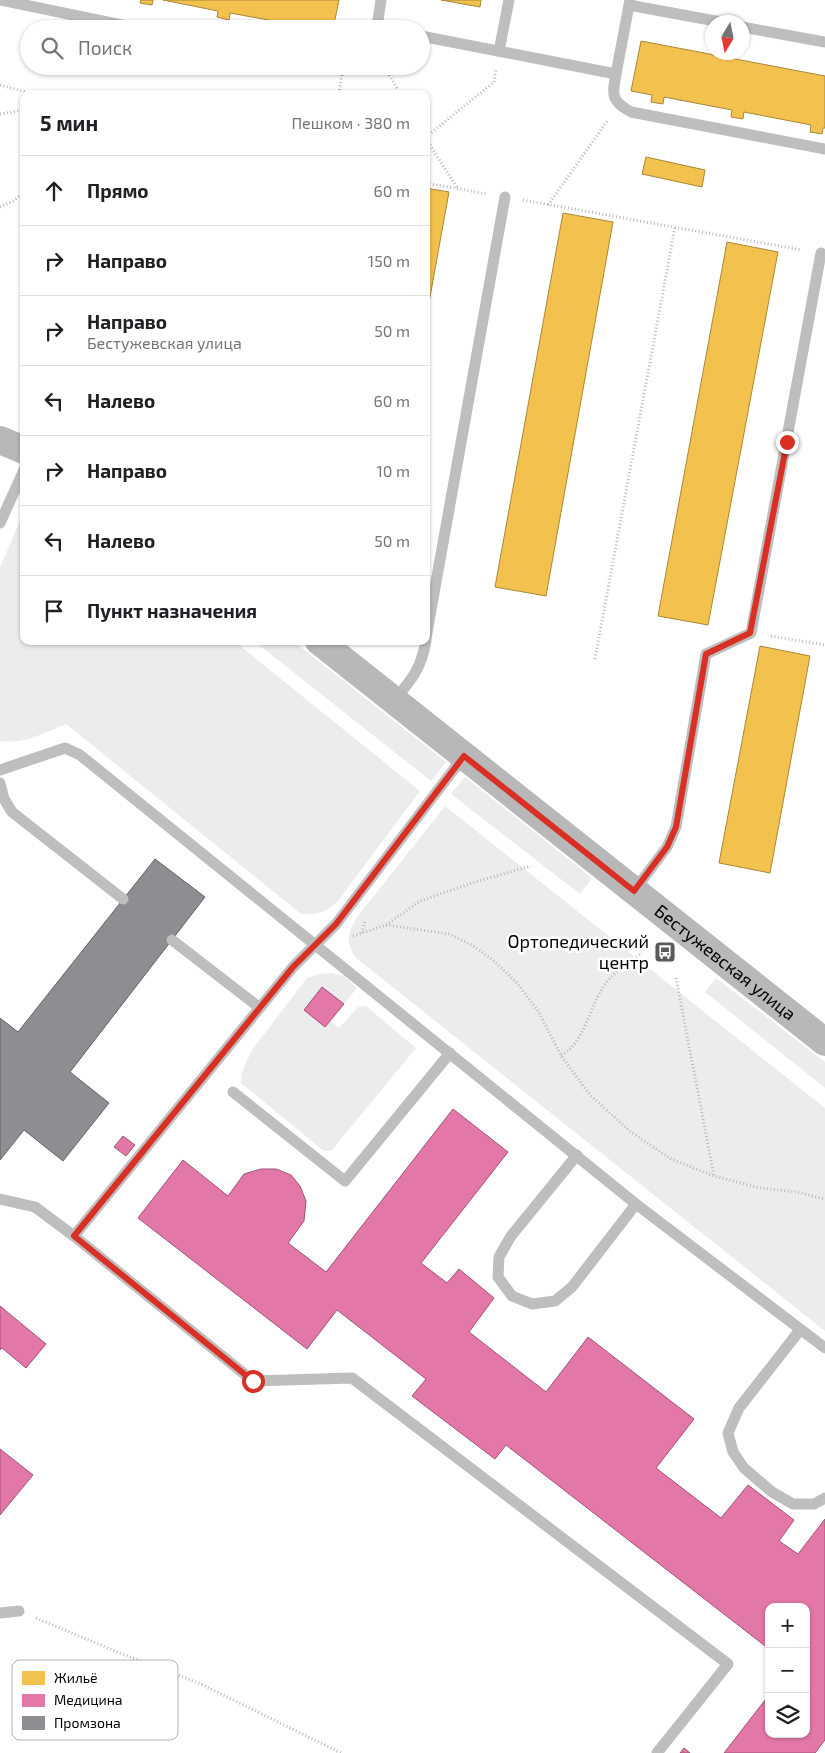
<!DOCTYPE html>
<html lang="ru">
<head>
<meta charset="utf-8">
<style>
	body { margin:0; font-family:"Exo 2",sans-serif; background:#f2f2f2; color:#202124 }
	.controls { position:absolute; right:15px; bottom:15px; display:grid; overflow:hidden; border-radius:10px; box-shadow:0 1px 4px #0004 }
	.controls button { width:45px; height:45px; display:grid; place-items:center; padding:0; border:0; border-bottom:1px solid #e0e0e0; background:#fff; color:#202124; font:25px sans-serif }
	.compass { position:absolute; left:705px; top:15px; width:45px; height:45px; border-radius:50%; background:#fff; box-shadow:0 1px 4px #0004; rotate:190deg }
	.stop { position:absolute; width:15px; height:15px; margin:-11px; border:4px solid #d93025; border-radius:50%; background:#fff }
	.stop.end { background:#d93025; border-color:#fff; box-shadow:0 1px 5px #0008 }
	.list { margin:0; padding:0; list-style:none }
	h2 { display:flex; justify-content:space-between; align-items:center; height:65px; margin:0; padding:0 20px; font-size:21px }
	h2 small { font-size:16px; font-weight:400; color:#757577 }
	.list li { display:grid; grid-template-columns:32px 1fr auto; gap:15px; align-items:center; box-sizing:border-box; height:70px; padding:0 20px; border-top:1px solid #e0e0e0 }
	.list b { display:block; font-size:19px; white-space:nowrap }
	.list p { margin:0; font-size:16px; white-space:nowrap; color:#757577 }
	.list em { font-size:16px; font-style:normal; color:#757577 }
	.icon { flex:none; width:28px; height:28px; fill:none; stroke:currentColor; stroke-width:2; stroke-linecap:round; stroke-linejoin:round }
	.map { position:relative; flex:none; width:825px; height:1753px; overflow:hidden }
	.search { position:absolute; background:#fff; box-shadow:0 1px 4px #0004; left:20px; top:20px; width:410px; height:55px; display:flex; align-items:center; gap:12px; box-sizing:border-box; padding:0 18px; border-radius:28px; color:#757577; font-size:19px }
	.panel { position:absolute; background:#fff; box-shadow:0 1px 4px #0004; left:20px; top:90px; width:410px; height:555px; border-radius:10px }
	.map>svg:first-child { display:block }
	.green { fill:#ececec }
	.homes { fill:#f2c14e; stroke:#a98737 }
	.health { fill:#e377a8; stroke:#9f5376 }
	.industry { fill:#8d8d92; stroke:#636366 }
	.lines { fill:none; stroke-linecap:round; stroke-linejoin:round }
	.path { stroke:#b9b9b9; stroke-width:3; stroke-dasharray:1 2.5; stroke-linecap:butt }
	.lane { stroke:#bebebe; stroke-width:11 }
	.secondary { stroke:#b8b8b8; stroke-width:28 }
	.route { stroke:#d93025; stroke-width:6 }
	.labels { text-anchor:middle; stroke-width:5; stroke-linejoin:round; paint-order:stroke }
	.poi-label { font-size:18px; fill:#000; stroke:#fff; text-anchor:end }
	.street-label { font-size:18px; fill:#000; stroke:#fff }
	.key { fill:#fff; stroke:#b2b2b2; stroke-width:1 }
	.key-label { font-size:14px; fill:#000 }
</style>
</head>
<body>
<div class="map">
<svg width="825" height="1753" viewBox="0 0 825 1753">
	<rect width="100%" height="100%" fill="#fff"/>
	<g class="green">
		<path d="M24,512V641H234L420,791L338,901C324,913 318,915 301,914L66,724C43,733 25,745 0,741V567Z"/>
		<polygon points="254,641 293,641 446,762 431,781"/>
		<polygon points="465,777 592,878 580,894 451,794"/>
		<path d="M445,806L825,1108V1331L356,958C345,940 347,934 358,916Z"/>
		<polygon points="332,973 344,976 357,988 344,1004 322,988 304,1010 325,1027 330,1021 339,1028 358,1007 366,1006 416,1048 331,1151 324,1151 241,1083 242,1072 252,1050 307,978 319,974"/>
		<polygon points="716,978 825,1062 825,1088 705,992"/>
	</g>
	<g class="homes">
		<polygon points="141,0 153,0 152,5 140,3"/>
		<polygon points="163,0 339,0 333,29 295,29 296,25 230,13 229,20 217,17 218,11"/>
		<polygon points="441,0 481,0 480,7"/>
		<polygon points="641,41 825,76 825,128 823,128 822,134 810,132 811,125 744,112 743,119 731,117 732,110 664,97 663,104 651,102 652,95 631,91"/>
		<polygon points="646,157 705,170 702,187 642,174"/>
		<polygon points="426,188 449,192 426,319"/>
		<polygon points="563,213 613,222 546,596 495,587"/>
		<polygon points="727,242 778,252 708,625 658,616"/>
		<polygon points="760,646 810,656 770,873 719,863"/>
	</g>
	<g class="health">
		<polygon points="322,987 344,1004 325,1027 304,1010"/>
		<polygon points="453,1109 508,1152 421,1263 447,1283 459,1269 494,1298 469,1332 546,1392 588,1337 694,1419 656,1468 721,1518 748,1485 794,1520 779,1541 798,1554 825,1519 825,1740 815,1753 724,1753 769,1695 769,1734 806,1734 806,1607 769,1607 769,1649 506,1445 495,1459 412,1396 426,1379 337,1310 307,1349 138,1218 183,1160 228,1196 244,1174 261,1169 276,1169 291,1175 300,1186 306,1201 304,1221 288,1243 326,1272"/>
		<polygon points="123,1136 135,1145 126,1156 114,1147"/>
		<polygon points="0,1306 46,1344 26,1368 2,1348 0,1350"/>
		<polygon points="0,1449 33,1475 0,1515"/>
		<polygon points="684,1748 690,1753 680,1753"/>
	</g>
	<polygon class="industry" points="155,859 205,897 70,1072 109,1103 63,1161 24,1130 0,1160 0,1018 18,1032"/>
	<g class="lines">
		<g class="path">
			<polyline points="337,66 342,74 339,94"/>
			<polyline points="384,66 400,94"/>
			<polyline points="0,85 33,94"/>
			<polyline points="0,114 24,110"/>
			<polyline points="426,137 494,82 496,69"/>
			<polyline points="426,139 458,189"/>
			<polyline points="426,183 487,194"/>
			<polyline points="523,200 802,250"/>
			<polyline points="548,205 608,120"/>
			<polyline points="0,207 13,201 24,193"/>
			<polyline points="771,636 825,645"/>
			<polyline points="595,659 675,227"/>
			<polyline points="386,925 449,934 472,945 493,960 517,983 538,1011 562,1057 590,1095 631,1132 671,1159 714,1176 760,1188 797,1192 825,1199"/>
			<polyline points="362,933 365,921"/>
			<polyline points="353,936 386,925 420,901 475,882 531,866"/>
			<polyline points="676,978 714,1176"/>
			<path d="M561,1055C585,1044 590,1003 606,983C616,970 630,962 642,953"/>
			<polyline points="36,1618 115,1651 201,1684 341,1753"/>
		</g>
		<g class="lane">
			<polyline points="1,0 141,29"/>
			<polyline points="629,5 721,22"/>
			<polyline points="377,27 381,0"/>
			<polyline points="742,27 825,42"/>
			<path d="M421,36L616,74C612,95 611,101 631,112L825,149"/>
			<polyline points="499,51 509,0"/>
			<polyline points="616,74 630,0"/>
			<polyline points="0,523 24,470"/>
			<polyline points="426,638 505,197"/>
			<path d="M394,701C412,679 421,669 426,641"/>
			<polyline points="0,770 65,748 80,755 636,1204 825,1348"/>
			<polyline points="0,783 4,799 12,812 123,899"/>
			<polyline points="634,891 667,847 676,827 706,654 751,633 821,253"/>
			<polyline points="172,940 260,1008"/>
			<polyline points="233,1092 345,1181 450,1053"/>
			<polyline points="577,1155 511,1236 499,1257 498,1277 512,1296 532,1304 555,1301 572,1287 636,1204"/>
			<polyline points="0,1199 35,1207 74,1236 253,1381 352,1378 728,1664 657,1753"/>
			<polyline points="74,1236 293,967 336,924 464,756"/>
			<polyline points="800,1330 739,1408 728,1433 733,1452 744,1468 772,1492 793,1504 814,1504 825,1498"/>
			<polyline points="0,1613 19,1611"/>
		</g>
		<g class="secondary">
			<polyline points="0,440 24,450"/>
			<path id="s1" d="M319,641L825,1042"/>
		</g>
	</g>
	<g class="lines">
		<polyline class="route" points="253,1381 74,1236 293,967 336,924 464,756 634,891 667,847 676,827 706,654 750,633 787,442"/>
	</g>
	<defs>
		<g id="bus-square" transform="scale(1.125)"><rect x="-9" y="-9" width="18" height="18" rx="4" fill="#595959" stroke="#fff"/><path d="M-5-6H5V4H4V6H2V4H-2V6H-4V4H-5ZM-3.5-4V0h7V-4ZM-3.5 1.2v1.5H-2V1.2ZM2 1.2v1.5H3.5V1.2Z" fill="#fff"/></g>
	</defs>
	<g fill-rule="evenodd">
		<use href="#bus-square" x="665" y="952"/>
	</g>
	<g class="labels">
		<g class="poi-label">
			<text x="649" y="948">Ортопедический<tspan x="649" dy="21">центр</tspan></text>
		</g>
		<g class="street-label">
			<text dy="6" stroke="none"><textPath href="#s1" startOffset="518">Бестужевская улица</textPath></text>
		</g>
	</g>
	<rect x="12" y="1660" width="166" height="80" rx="8" class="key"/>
	<rect x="22" y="1671" width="23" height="14" fill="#f2c14e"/>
	<rect x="22" y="1694" width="23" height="13" fill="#e377a8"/>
	<rect x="22" y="1716" width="23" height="14" fill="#8d8d92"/>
	<g class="key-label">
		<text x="54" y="1683">Жильё</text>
		<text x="54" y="1705">Медицина</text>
		<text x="54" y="1728">Промзона</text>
	</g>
</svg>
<div class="controls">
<button>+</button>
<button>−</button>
<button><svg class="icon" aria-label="layers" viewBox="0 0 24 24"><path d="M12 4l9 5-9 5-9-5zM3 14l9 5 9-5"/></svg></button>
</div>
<svg class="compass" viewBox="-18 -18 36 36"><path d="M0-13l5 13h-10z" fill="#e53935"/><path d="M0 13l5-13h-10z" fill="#757577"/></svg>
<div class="stop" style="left:253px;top:1381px"></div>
<div class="stop end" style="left:787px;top:442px"></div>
<div class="search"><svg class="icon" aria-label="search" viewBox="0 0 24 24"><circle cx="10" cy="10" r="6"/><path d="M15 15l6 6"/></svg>Поиск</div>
<section class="panel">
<h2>5 мин<small>Пешком · 380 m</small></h2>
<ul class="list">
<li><svg class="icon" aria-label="ahead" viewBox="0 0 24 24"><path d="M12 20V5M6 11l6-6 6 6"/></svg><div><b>Прямо</b></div><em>60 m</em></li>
<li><svg class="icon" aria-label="right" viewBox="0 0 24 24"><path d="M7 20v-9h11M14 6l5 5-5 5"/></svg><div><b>Направо</b></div><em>150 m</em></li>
<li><svg class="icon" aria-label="right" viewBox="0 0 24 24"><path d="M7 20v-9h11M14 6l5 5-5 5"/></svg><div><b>Направо</b><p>Бестужевская улица</p></div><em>50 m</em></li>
<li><svg class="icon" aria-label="left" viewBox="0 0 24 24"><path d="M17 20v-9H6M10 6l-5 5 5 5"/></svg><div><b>Налево</b></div><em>60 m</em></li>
<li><svg class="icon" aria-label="right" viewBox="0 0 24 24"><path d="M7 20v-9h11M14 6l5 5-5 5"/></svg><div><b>Направо</b></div><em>10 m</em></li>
<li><svg class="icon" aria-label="left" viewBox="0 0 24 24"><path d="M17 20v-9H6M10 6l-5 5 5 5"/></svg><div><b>Налево</b></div><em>50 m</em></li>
<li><svg class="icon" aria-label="arrive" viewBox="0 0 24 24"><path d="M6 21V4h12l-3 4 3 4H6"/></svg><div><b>Пункт назначения</b></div></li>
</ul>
</section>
</div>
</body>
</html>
